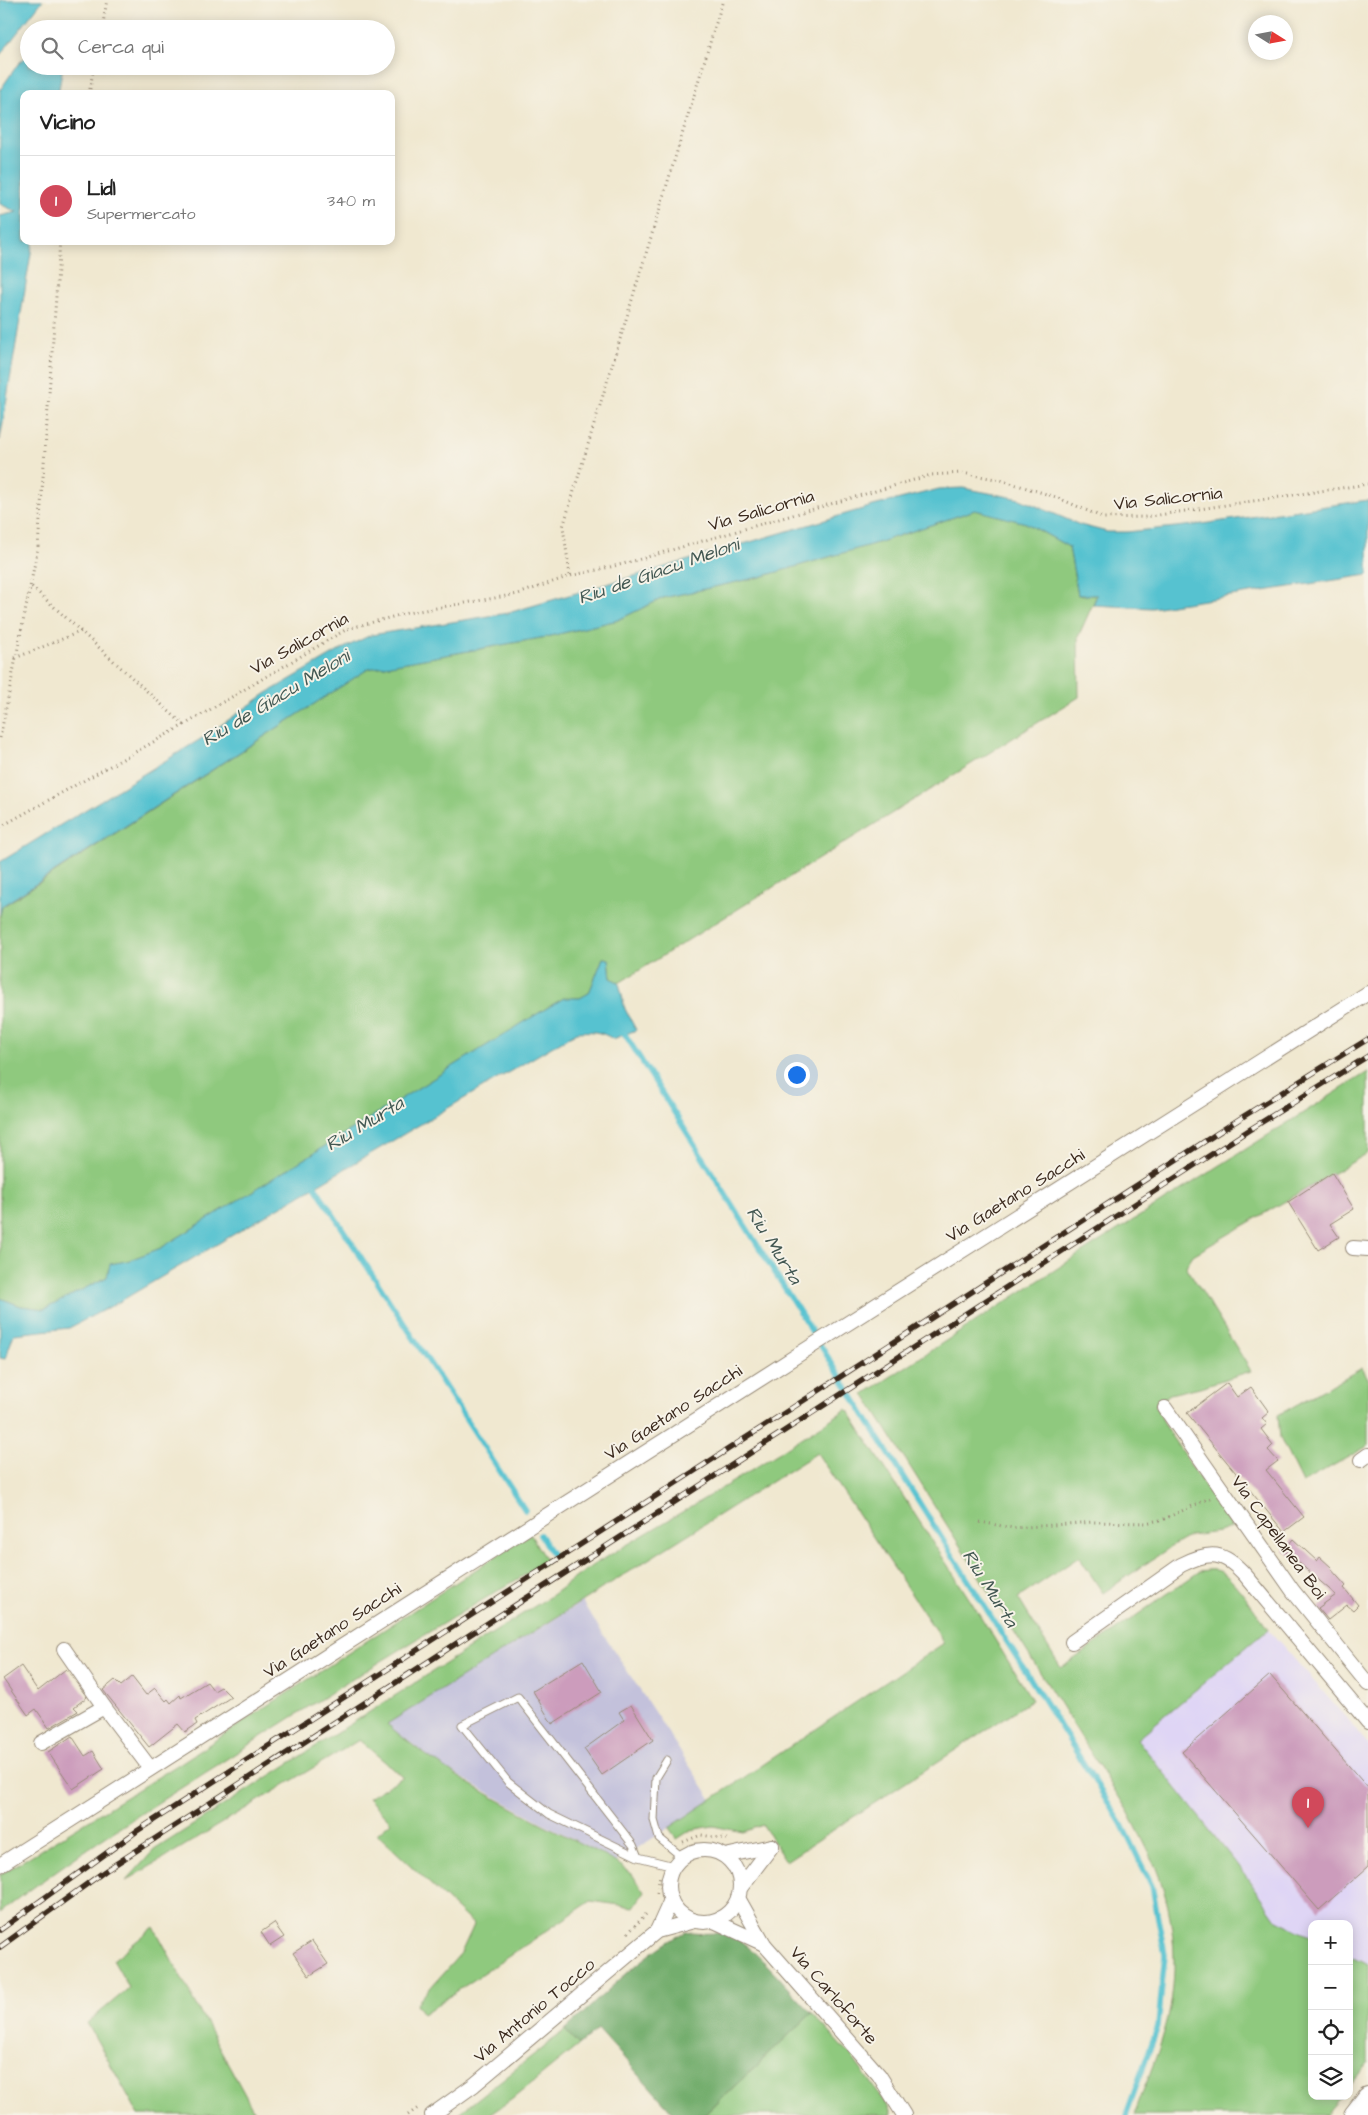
<!DOCTYPE html>
<html lang="it">
<head>
<meta charset="utf-8">
<style>
	body { margin:0; font-family:"Architects Daughter",sans-serif; background:#f6f6f6; color:#222 }
	.controls { position:absolute; right:15px; bottom:15px; display:grid; overflow:hidden; border-radius:10px; box-shadow:0 2px 12px #0003 }
	.controls button { width:45px; height:45px; display:grid; place-items:center; padding:0; border:0; border-bottom:1px solid #e0e0e0; background:#fff; color:#222; font:25px sans-serif }
	.compass { position:absolute; left:1248px; top:15px; width:45px; height:45px; border-radius:50%; background:#fff; box-shadow:0 2px 12px #0003; rotate:101deg }
	.you { position:absolute; left:796px; top:1074px; width:18px; height:18px; margin:-12px; border:4px solid #fff; border-radius:50%; background:#1a73e8; box-shadow:0 0 0 8px #1a73e833 }
	.badge { display:grid; place-items:center; width:32px; height:32px; border-radius:50%; background:#d1495b; color:#fff; font-size:16px; font-weight:700 }
	.pin { position:absolute; translate:-50% -41px; filter:drop-shadow(0 1px 2px #0008) }
	.pin::after { content:''; position:absolute; top:26px; width:18px; height:15px; background:inherit; clip-path:polygon(0 0,100% 0,50% 100%) }
	.list { margin:0; padding:0; list-style:none }
	h2 { display:flex; justify-content:space-between; align-items:center; height:65px; margin:0; padding:0 20px; font-size:21px }
	h2 small { font-size:16px; font-weight:400; color:#767676 }
	.list li { display:grid; grid-template-columns:32px 1fr auto; gap:15px; align-items:center; box-sizing:border-box; height:90px; padding:0 20px; border-top:1px solid #e0e0e0 }
	.list b { display:block; font-size:19px; white-space:nowrap }
	.list p { margin:0; font-size:16px; white-space:nowrap; color:#767676 }
	.list em { font-size:16px; font-style:normal; color:#767676 }
	.icon { flex:none; width:28px; height:28px; fill:none; stroke:currentColor; stroke-width:2; stroke-linecap:round; stroke-linejoin:round }
	.map { position:relative; flex:none; width:1368px; height:2115px; overflow:hidden }
	.search { position:absolute; background:#fff; box-shadow:0 2px 12px #0003; left:20px; top:20px; width:375px; height:55px; display:flex; align-items:center; gap:12px; box-sizing:border-box; padding:0 18px; border-radius:28px; color:#767676; font-size:19px }
	.panel { position:absolute; background:#fff; box-shadow:0 2px 12px #0003; left:20px; top:90px; width:375px; height:155px; border-radius:10px }
	.map>svg:first-child { display:block }
	.built { fill:#dfd5f5 }
	.industrial { fill:#c3c1db }
	.green { fill:#8fc97e; stroke:#657a4e }
	.forest { fill:#73ad6d; stroke:#576c46 }
	.water { fill:#57c2d0; stroke:#497677 }
	.lines { fill:none; stroke-linecap:round; stroke-linejoin:round }
	.stream { stroke:#57c2d0; stroke-width:5.5 }
	.building { fill:#cc9cbc }
	.lane-casing { stroke:#968977; stroke-width:9 }
	.street-casing { stroke:#968977; stroke-width:16 }
	.secondary-casing { stroke:#968977; stroke-width:22 }
	.path { stroke:#968977; stroke-width:3; stroke-dasharray:1 4; stroke-linecap:butt }
	.lane { stroke:#fff; stroke-width:7 }
	.street { stroke:#fff; stroke-width:14 }
	.secondary { stroke:#fff; stroke-width:20 }
	.rail-casing { stroke:#3b2a1e; stroke-width:5.5 }
	.rail { stroke:#f7f3e8; stroke-width:4; stroke-dasharray:11; stroke-linecap:butt }
	.labels { text-anchor:middle; stroke-width:4; stroke-linejoin:round; paint-order:stroke }
	.street-label { font-size:18px; fill:#3b2a1e; stroke:#f7f3e8 }
	.water-label { font-size:19px; font-style:italic; fill:#435853; stroke:#f7f3e8 }
</style>
</head>
<body>
<div class="map">
<svg width="1368" height="2115" viewBox="0 0 1368 2115">
	<rect width="100%" height="100%" fill="#f7f3e8"/>
	<filter id="ink" filterUnits="userSpaceOnUse"><feTurbulence type="fractalNoise" baseFrequency=".02" numOctaves="2"/><feDisplacementMap in="SourceGraphic" scale="10" xChannelSelector="R" yChannelSelector="G"/><feConvolveMatrix kernelMatrix="1 2 1 2 8 2 1 2 1" color-interpolation-filters="sRGB"/></filter>
	<filter id="wash" filterUnits="userSpaceOnUse"><feTurbulence type="fractalNoise" baseFrequency=".0096" numOctaves="4" result="noise"/><feDisplacementMap in="SourceGraphic" scale="20" xChannelSelector="R" yChannelSelector="G"/><feGaussianBlur stdDeviation="1.12" result="paint"/><feColorMatrix in="noise" values="0 0 0 0 0 0 0 0 0 0 0 0 0 0 0 0 0 1.4 0 .05"/><feComposite in="paint" operator="in"/></filter>
	<g filter="url(#wash)">
		<rect width="100%" height="100%" fill="#f0e8d0"/>
		<polygon class="built" points="1268,1629 1368,1743 1368,1965 1349,1956 1349,1924 1312,1924 1312,1937 1277,1920 1243,1872 1137,1739"/>
		<polygon class="industrial" points="582,1602 712,1800 616,1862 508,1804 440,1765 386,1724"/>
		<g class="green">
			<polygon points="975,510 1026,523 1069,547 1078,595 1097,595 1078,637 1079,697 619,983 611,978 609,959 603,958 589,993 580,998 564,998 542,1011 161,1248 127,1261 111,1264 107,1277 45,1309 21,1306 0,1298 0,915 2,907 368,669 546,637 618,620 663,598 760,577 877,543"/>
			<path d="M1368,1072V1153L1193,1255L1186,1266L1251,1371L1200,1387L1170,1394L1155,1405L1170,1434L1232,1527L1219,1532L1190,1536L1169,1548L1103,1593L1079,1557L1018,1598L1061,1668L1200,1571C1208,1570 1216,1568 1223,1573C1237,1583 1258,1615 1268,1629L1137,1739L1243,1872L1277,1920L1312,1937V2096H1342L1326,2115H1134C1144,2087 1157,2058 1165,2029C1180,1977 1176,1918 1156,1868C1148,1849 1138,1831 1129,1813L864,1394L1078,1255Z"/>
			<polygon points="1362,1368 1368,1378 1368,1446 1302,1483 1280,1438 1278,1415"/>
			<path d="M847,1409L981,1617L1032,1700L786,1861L763,1825L743,1832L713,1826L691,1830L677,1839L669,1828L944,1643L817,1453L387,1724C452,1782 539,1821 616,1862L632,1874L644,1892L634,1907L591,1901L423,2014L416,2004L461,1953L474,1925L377,1834L391,1822L368,1798L403,1777L359,1740L126,1881L154,1850L549,1597L593,1565L739,1478Z"/>
			<path d="M530,1534L547,1562C435,1627 327,1694 219,1764C145,1811 69,1858 0,1913V1875L179,1764Z"/>
			<polygon points="154,1927 256,2115 139,2115 87,2023 129,1988 113,1960"/>
			<polygon points="1349,1956 1368,1965 1368,2064 1349,2087"/>
			<polygon points="812,2013 852,2057 888,2107 892,2115 704,2115"/>
			<polygon points="565,2030 579,2045 511,2100 489,2115 457,2115"/>
		</g>
		<path class="forest" d="M686,1932C702,1936 719,1930 732,1936C753,1945 794,1995 812,2013L704,2115H675L598,2029L579,2045L565,2030C601,1998 644,1952 686,1932Z"/>
		<g class="water">
			<polygon points="0,0 43,0 0,55"/>
			<polygon points="29,55 29,66 63,66 58,94 24,94 24,241 33,241 0,440 0,216 17,212 0,204 0,90 18,64"/>
			<polygon points="963,488 1020,499 1080,525 1107,532 1127,532 1195,525 1368,500 1368,575 1152,608 1093,605 1097,595 1078,595 1069,547 1026,523 975,510 877,543 760,577 663,598 618,620 546,637 368,669 2,906 0,915 0,862 204,737 267,693 344,648 371,635 508,613 873,506 939,489"/>
			<path d="M603,958L609,959L611,978L619,983L625,1009L636,1030L613,1039C601,1031 591,1031 577,1032L119,1302L69,1328L14,1334L5,1359L0,1358V1298L21,1306L45,1309L107,1277L110,1264L127,1261L161,1248L542,1011L564,998H580L589,993Z"/>
		</g>
		<g class="lines">
			<g class="stream">
				<polyline points="621,1028 1121,1823 1152,1886 1165,1955 1158,2026 1126,2115"/>
				<polyline points="311,1180 525,1510"/>
				<polyline points="540,1535 552,1554"/>
			</g>
		</g>
		<g id="blocks">
			<g class="building">
				<polygon points="1332,1173 1354,1209 1330,1224 1339,1237 1318,1250 1288,1202"/>
				<polygon points="1227,1383 1237,1397 1251,1387 1269,1412 1262,1418 1267,1424 1261,1429 1273,1445 1268,1450 1278,1461 1266,1470 1304,1517 1284,1532 1187,1413"/>
				<polygon points="1293,1539 1317,1561 1320,1557 1331,1567 1330,1568 1346,1586 1344,1588 1358,1605 1353,1610 1347,1605 1328,1620 1318,1608 1336,1595 1284,1550"/>
				<polygon points="583,1660 602,1692 552,1724 533,1691"/>
				<polygon points="21,1666 38,1691 66,1669 87,1697 74,1707 78,1711 49,1728 36,1709 28,1715 3,1679"/>
				<polygon points="1270,1675 1368,1788 1368,1867 1319,1910 1182,1752"/>
				<polygon points="132,1677 146,1695 155,1688 166,1701 168,1699 171,1703 180,1695 181,1698 207,1682 214,1691 221,1687 231,1697 195,1720 197,1724 185,1732 178,1724 149,1747 103,1690 115,1680 121,1686"/>
				<polygon points="631,1705 653,1740 602,1775 584,1749 624,1720 619,1712"/>
				<polygon points="72,1736 85,1756 93,1751 104,1769 73,1789 48,1752"/>
				<polygon points="274,1923 284,1937 270,1946 261,1932"/>
				<polygon points="312,1941 328,1964 309,1976 293,1953"/>
			</g>
		</g>
	</g>
	<g filter="url(#ink)">
		<use href="#blocks" fill-opacity="0" stroke="#968977" stroke-width="1"/>
		<g class="lines">
			<g class="lane-casing">
				<g id="lane">
					<polyline points="667,1760 656,1778 654,1820 659,1838 682,1857"/>
					<polyline points="638,1857 633,1845 518,1697 462,1725 508,1782 549,1814 638,1857 674,1866"/>
				</g>
			</g>
			<g class="street-casing">
				<g id="street">
					<polyline points="1353,1248 1368,1249"/>
					<polyline points="1165,1408 1293,1591 1368,1684"/>
					<polyline points="1361,1460 1368,1455"/>
					<path d="M1072,1642L1181,1565C1210,1550 1224,1551 1246,1576L1368,1722"/>
					<polyline points="64,1649 104,1707 150,1768"/>
					<polyline points="41,1743 104,1707"/>
					<circle cx="704" cy="1886" r="36"/>
					<polyline points="725,1856 772,1846"/>
					<polyline points="0,1865 804,1351 1368,993"/>
					<polyline points="741,1887 772,1846"/>
					<polyline points="738,1898 764,1944 879,2075 904,2115"/>
					<polyline points="714,1921 764,1944"/>
					<polyline points="657,1931 671,1900"/>
					<polyline points="432,2115 474,2085 657,1931 694,1921"/>
				</g>
			</g>
			<g class="secondary-casing">
				<polyline id="secondary" points="1354,2115 1368,2097"/>
			</g>
			<g class="path">
				<polyline points="102,29 107,0"/>
				<polyline points="89,94 94,66"/>
				<polyline points="570,575 563,527 723,0"/>
				<polyline points="15,658 82,631"/>
				<polyline points="184,725 347,629 407,613 518,594 570,576 623,564 931,475 962,473 1001,480 1056,497 1104,518 1145,517 1368,484"/>
				<polyline points="0,738 38,547 60,241"/>
				<polyline points="0,827 184,725 30,585"/>
				<polyline points="980,1522 1013,1528 1094,1522 1146,1523 1164,1519 1210,1498"/>
				<polyline points="683,1842 701,1835 727,1839"/>
				<polyline points="657,1893 660,1875"/>
				<polyline points="628,1933 648,1912"/>
				<polyline points="408,2115 418,2108"/>
			</g>
			<use href="#lane" class="lane"/>
			<use href="#street" class="street"/>
			<use href="#secondary" class="secondary"/>
			<g class="rail-casing">
				<g id="rail">
					<polyline points="0,1930 137,1831 1244,1116 1368,1039"/>
					<polyline points="0,1947 105,1871 1249,1130 1368,1056"/>
				</g>
			</g>
			<use href="#rail" class="rail"/>
		</g>
	</g>
	<g class="labels">
		<g class="street-label">
			<text transform="translate(1168 498) rotate(-6)" y="6">Via Salicornia</text>
			<text transform="translate(761 510) rotate(-16)" y="6">Via Salicornia</text>
			<text transform="translate(299 643) rotate(-29)" y="6">Via Salicornia</text>
			<text transform="translate(1015 1195) rotate(-32)" y="6">Via Gaetano Sacchi</text>
			<text transform="translate(673 1412) rotate(-33)" y="6">Via Gaetano Sacchi</text>
			<text transform="translate(1279 1537) rotate(54)" y="6">Via Capellanea Boi</text>
			<text transform="translate(332 1630) rotate(-33)" y="6">Via Gaetano Sacchi</text>
			<text transform="translate(834 1995) rotate(49)" y="6">Via Carloforte</text>
			<text transform="translate(534 2010) rotate(-40)" y="6">Via Antonio Tocco</text>
		</g>
		<g class="water-label">
			<text transform="translate(658 570) rotate(-19)" y="7">Riu de Giacu Meloni</text>
			<text transform="translate(275 697) rotate(-31)" y="7">Riu de Giacu Meloni</text>
			<text transform="translate(364 1123) rotate(-31)" y="7">Riu Murta</text>
			<text transform="translate(775 1245) rotate(58)" y="7">Riu Murta</text>
			<text transform="translate(991 1588) rotate(58)" y="7">Riu Murta</text>
		</g>
	</g>
</svg>
<div class="controls">
<button>+</button>
<button>−</button>
<button><svg class="icon" aria-label="locate" viewBox="0 0 24 24"><circle cx="12" cy="12" r="6"/><path d="M12 2v4M12 18v4M2 12h4M18 12h4"/></svg></button>
<button><svg class="icon" aria-label="layers" viewBox="0 0 24 24"><path d="M12 4l9 5-9 5-9-5zM3 14l9 5 9-5"/></svg></button>
</div>
<svg class="compass" viewBox="-18 -18 36 36"><path d="M0-13l5 13h-10z" fill="#e53935"/><path d="M0 13l5-13h-10z" fill="#767676"/></svg>
<div class="you"></div>
<div class="pin badge" style="left:1308px;top:1828px">1</div>
<div class="search"><svg class="icon" aria-label="search" viewBox="0 0 24 24"><circle cx="10" cy="10" r="6"/><path d="M15 15l6 6"/></svg>Cerca qui</div>
<section class="panel">
<h2>Vicino<small></small></h2>
<ul class="list">
<li><span class="badge">1</span><div><b>Lidl</b><p>Supermercato</p></div><em>340 m</em></li>
</ul>
</section>
</div>
</body>
</html>
